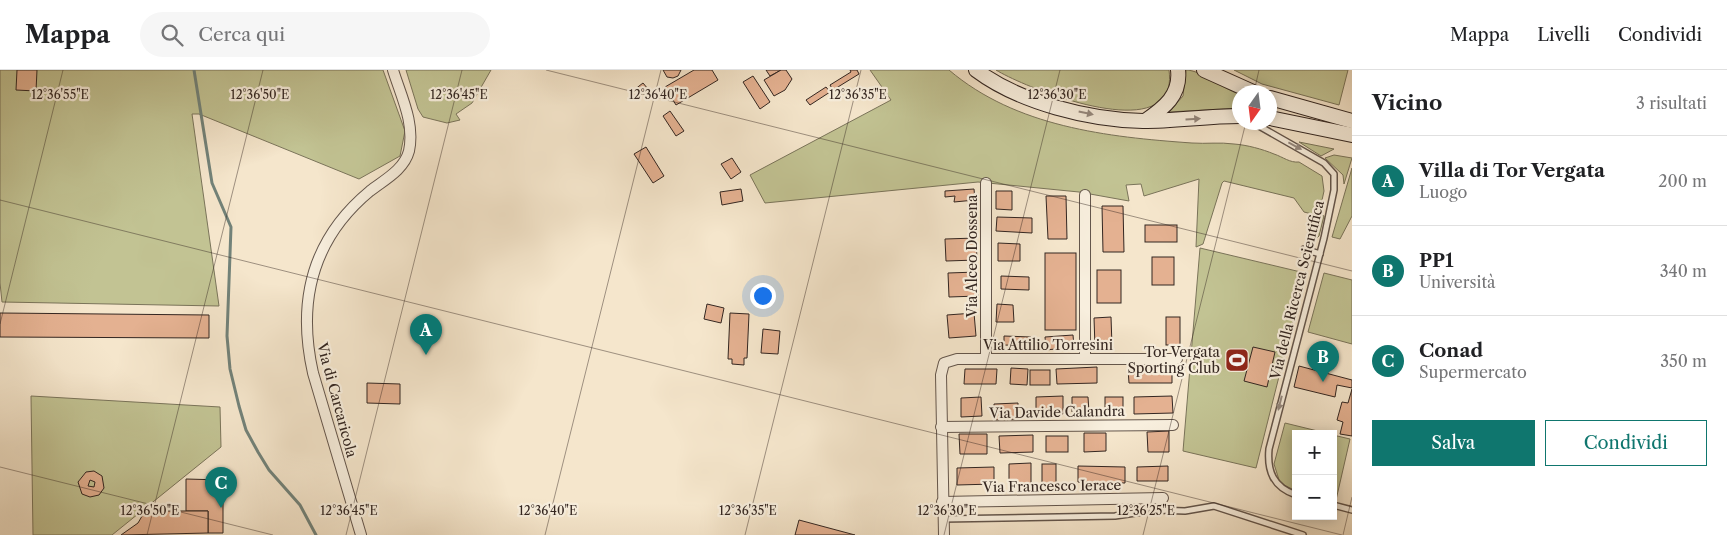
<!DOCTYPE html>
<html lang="it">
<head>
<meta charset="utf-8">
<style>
	body { margin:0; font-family:"Libre Caslon Text",serif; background:#f6f6f6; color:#202124 }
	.controls { position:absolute; right:15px; bottom:15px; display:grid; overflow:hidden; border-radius:0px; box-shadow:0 2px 12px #0003 }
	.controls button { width:45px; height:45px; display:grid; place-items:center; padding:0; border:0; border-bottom:1px solid #e0e0e0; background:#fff; color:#202124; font:25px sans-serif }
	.compass { position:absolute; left:1232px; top:15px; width:45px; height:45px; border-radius:50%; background:#fff; box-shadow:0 2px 12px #0003; rotate:194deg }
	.you { position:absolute; left:762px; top:225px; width:18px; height:18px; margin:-12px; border:4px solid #fff; border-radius:50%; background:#1a73e8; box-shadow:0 0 0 8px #1a73e833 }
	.badge { display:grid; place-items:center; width:32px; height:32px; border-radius:50%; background:#0f766e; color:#fff; font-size:16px; font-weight:700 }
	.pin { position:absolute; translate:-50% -41px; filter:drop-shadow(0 1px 2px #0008) }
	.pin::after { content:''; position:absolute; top:26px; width:18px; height:15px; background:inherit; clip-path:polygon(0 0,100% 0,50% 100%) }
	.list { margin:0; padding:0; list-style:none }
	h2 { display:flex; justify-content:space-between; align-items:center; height:65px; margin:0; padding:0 20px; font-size:21px }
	h2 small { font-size:16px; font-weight:400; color:#757577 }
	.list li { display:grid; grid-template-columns:32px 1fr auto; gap:15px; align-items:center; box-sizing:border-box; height:90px; padding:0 20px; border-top:1px solid #e0e0e0 }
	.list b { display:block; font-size:19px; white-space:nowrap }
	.list p { margin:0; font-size:16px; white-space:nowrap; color:#757577 }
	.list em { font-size:16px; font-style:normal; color:#757577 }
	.actions { display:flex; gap:10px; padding:15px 20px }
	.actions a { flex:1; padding:11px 0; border:1px solid #0f766e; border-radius:0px; text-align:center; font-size:18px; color:#0f766e }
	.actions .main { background:#0f766e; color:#fff }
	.icon { flex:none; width:28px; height:28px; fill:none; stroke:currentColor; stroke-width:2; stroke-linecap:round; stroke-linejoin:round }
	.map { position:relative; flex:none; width:1352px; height:465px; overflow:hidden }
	header { display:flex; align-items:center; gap:30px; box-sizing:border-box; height:70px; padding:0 25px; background:#fff; border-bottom:1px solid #e0e0e0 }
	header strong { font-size:24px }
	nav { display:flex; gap:28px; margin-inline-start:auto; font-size:18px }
	.search { width:350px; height:45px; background:#f6f6f6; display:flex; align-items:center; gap:12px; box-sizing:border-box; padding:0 18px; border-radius:28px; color:#757577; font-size:19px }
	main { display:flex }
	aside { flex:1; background:#fff }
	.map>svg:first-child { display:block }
	.green { fill:#c2c393; stroke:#7a745a }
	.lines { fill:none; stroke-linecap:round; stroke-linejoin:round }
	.stream { stroke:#728279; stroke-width:3 }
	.building { fill:#e4b191; stroke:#332621; fill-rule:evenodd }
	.lane-casing { stroke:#64564c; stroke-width:8 }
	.street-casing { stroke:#64564c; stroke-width:12 }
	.secondary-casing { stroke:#332621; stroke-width:16 }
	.lane { stroke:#f8efde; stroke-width:5 }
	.street { stroke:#f8efde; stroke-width:10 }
	.secondary { stroke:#f8efde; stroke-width:14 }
	.oneway { fill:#968a80 }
	.ticks { fill:none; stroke:#332621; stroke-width:1; stroke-opacity:0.45 }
	.labels { text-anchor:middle; stroke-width:4.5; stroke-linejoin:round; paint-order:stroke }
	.street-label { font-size:14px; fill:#332621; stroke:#f8efde }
	.poi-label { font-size:14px; fill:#332621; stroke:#f8efde; text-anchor:end }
	.ticks-label { font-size:12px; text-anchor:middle; fill:#332621; stroke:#f8efde; stroke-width:4.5; stroke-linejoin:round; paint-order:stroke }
</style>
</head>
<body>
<header>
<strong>Mappa</strong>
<div class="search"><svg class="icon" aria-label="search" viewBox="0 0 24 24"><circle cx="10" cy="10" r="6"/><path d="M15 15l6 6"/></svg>Cerca qui</div>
<nav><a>Mappa</a><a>Livelli</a><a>Condividi</a></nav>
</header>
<main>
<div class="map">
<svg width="1352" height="465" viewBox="0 0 1352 465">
	<rect width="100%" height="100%" fill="#f5e6cc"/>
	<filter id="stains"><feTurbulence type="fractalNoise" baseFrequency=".004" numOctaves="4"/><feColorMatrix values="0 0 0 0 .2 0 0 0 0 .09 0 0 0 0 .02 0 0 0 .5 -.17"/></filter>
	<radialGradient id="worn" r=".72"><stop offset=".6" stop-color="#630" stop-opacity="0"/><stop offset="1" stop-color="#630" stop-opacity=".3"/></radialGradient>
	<g class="green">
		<polygon points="0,0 383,0 405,61 400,86 359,109 199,44 192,44 219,236 2,232 0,213"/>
		<polygon points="406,0 491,0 472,33 456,44 460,50 447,53 423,47 418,39"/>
		<path d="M870,0H949C1016,57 1107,67 1192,73C1206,74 1220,72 1234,74C1247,75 1262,79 1274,84C1283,87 1290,93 1299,92L1322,106L1324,121L1319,144L1324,146L1319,166L1317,168L1307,165L1312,144L1304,142L1294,128L1224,111L1222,113L1203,174L1196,177L1199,109L1144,126L1141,114L1126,115L1129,131L1079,122L978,112L765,133L750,105L891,30Z"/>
		<path d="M996,0H1169C1180,80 1027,19 996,0Z"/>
		<path d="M1186,0C1201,0 1223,19 1239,24V38L1169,42L1183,26Z"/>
		<polygon points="1234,0 1348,0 1339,35 1262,14"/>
		<polygon points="1299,72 1334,79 1321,86"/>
		<polygon points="1334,85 1352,88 1344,114 1343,105 1325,88"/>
		<polygon points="1352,98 1352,146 1340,169 1332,167"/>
		<polygon points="1200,178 1305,203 1256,398 1183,381"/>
		<polygon points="1324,203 1352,210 1352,274 1308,262"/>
		<polygon points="31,326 220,337 221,377 112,465 33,465"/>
		<polygon points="1285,353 1330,364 1296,364 1296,421 1280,413 1274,394"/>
		<polygon points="1333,365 1350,369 1336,430 1333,430"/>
	</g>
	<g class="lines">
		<polyline class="stream" points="194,0 212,113 231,157 227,266 230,299 239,336 246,360 258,382 269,400 300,435 316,465"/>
	</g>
	<g class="building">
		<polygon points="17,0 37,0 36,21 16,20"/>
		<polygon points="663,0 681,0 678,6 673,8 667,7"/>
		<polygon points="694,0 712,0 718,10 676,35 665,17"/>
		<polygon points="766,0 781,0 770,6"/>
		<polygon points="781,0 786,0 792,9 785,20 774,26 764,10"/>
		<polygon points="850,0 857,0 859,4 833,20 830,15 851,2"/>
		<polygon points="753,6 770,32 760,39 743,12"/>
		<polygon points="643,13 648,19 635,29 630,23"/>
		<polygon points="826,17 830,22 810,35 806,30"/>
		<polygon points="670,41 684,61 676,66 663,46"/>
		<polygon points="646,77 664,106 653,113 634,84"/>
		<polygon points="732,88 741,102 731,109 721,94"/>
		<polygon points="741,119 743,131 722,135 720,122"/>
		<polygon points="974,119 975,130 954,132 955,126 945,127 945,121"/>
		<polygon points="996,121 1012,121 1012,140 996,139"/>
		<polygon points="1046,126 1066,126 1067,169 1048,169"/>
		<polygon points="1102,136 1123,136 1124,182 1103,182"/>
		<polygon points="997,147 1032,148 1032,163 996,161"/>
		<rect x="1145" y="155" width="32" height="17"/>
		<polygon points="976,168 977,190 946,191 945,169"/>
		<polygon points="998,173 1020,174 1020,191 998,191"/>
		<rect x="1045" y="183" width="31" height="77"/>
		<rect x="1152" y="187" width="22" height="28"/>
		<rect x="1097" y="200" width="24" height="33"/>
		<polygon points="977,202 978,226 949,227 948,203"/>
		<polygon points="1001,206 1029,207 1029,220 1001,219"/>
		<polygon points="707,234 724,238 721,253 704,249"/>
		<polygon points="997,234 1013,235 1014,252 996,252"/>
		<polygon points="0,243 209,245 209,268 0,267"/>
		<polygon points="730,243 749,244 747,288 744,288 744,295 732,294 732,289 728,289"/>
		<polygon points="974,243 976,266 949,268 947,245"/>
		<polygon points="1111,247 1112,276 1095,277 1094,248"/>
		<rect x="1166" y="247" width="14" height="28"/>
		<polygon points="763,259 780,261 778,284 761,283"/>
		<polygon points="1073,265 1074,277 1046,280 1045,267"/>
		<polygon points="1004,266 1031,267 1030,276 1004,275"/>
		<polygon points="1253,277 1275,282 1267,317 1244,311"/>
		<polygon points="1299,296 1352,310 1352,318 1337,315 1335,327 1294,317"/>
		<polygon points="1097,297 1097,313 1057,314 1056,299"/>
		<polygon points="1011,298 1028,299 1027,315 1010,314"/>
		<polygon points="1172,298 1172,313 1129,313 1128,299"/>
		<polygon points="965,299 997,299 996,314 964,314"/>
		<rect x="1030" y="300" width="20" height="15"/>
		<polygon points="367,313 400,314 400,334 367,333"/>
		<polygon points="1352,319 1352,366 1340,364 1343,352 1337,350 1342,332 1348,333"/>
		<polygon points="1063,326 1063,344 1036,345 1036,327"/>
		<polygon points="1172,326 1173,343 1134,344 1134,327"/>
		<polygon points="981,327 982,346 961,347 961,328"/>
		<polygon points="1072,327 1088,327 1089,342 1072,342"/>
		<rect x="1105" y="327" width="18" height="19"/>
		<polygon points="1018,333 1018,349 994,350 994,334"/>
		<polygon points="1169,361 1169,382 1148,382 1147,362"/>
		<polygon points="1084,363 1106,363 1106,381 1084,382"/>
		<polygon points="959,364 987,364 987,384 960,384"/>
		<polygon points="1033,365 1033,382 1000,383 999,366"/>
		<rect x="1046" y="366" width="22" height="16"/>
		<polygon points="1031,393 1031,414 1009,414 1009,394"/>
		<rect x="1042" y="394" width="14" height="20"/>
		<polygon points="1078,396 1125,397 1125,413 1078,412"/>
		<polygon points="1168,396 1168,411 1137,411 1137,397"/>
		<polygon points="994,397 994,414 957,415 957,398"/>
		<path d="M94,401L102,406L104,418L99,425L90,427L82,424L78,412L86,402ZM90,410L95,412L94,417L88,416Z"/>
		<polygon points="186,409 223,410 223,463 208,463 208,441 186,441"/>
		<polygon points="145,441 208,441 208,463 121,465 138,453"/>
		<polygon points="799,450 855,465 795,465"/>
	</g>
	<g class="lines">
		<g class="lane-casing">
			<g id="lane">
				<path d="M1252,52L1324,93L1334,104V120L1324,168L1269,379C1267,401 1273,417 1296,425"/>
				<polyline points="1304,179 1320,184"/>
				<polyline points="1333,435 1352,440"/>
				<polyline points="943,449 1115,446 1156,440 1185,441 1214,436 1303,465"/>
			</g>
		</g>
		<g class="street-casing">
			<g id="street">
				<polyline points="986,113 986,289"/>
				<polyline points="1085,125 1085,289"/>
				<polyline points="941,357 1173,355"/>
				<polyline points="942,432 1163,428"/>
				<path d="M361,465L313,303C297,232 312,169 370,121C384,110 404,100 409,81C415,53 401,26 393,0"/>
				<polyline points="944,465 941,305 944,293 957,289 1177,289"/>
			</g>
		</g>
		<g class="secondary-casing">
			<g id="secondary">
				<path d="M976,0C1020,33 1090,50 1143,51C1176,51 1207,46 1240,46"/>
				<polyline points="1204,0 1253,22"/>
				<polyline points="1270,28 1352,51"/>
				<polyline points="1270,48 1352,65"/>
				<path d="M1145,51C1164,38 1181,25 1178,0"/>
			</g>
		</g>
		<use href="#lane" class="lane"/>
		<use href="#street" class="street"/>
		<use href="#secondary" class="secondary"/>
	</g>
	<defs><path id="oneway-solid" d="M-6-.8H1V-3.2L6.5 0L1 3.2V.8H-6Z" transform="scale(1.25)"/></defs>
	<g class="oneway">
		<use href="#oneway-solid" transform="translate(1086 43) rotate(12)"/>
		<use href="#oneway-solid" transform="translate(1193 49) rotate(-4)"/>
		<use href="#oneway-solid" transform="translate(1295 76) rotate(28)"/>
		<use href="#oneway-solid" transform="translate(1280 333) rotate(104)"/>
	</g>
	<path class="ticks" d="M546,0L1352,201M1254,22L1259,0M0,130L1342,465M0,254L63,0M0,397L273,465M147,465L263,0M346,465L462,0M545,465L661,0M745,465L861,0M944,465L1060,0M1143,465L1246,52M1343,465L1352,427"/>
	<defs>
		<g id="stadium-square" transform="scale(1.25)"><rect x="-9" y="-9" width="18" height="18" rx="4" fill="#8f2418" stroke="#f8efde"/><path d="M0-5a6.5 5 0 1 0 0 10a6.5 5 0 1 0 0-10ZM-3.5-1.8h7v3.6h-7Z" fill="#fff"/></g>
	</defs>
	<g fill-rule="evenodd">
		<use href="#stadium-square" x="1237" y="290"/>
	</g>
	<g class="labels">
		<g class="street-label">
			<text transform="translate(972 186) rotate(-90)" y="5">Via Alceo Dossena</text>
			<text transform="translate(1297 220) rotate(-76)" y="5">Via della Ricerca Scientifica</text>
			<text x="1048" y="280">Via Attilio Torresini</text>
			<text transform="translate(337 330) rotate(75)" y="5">Via di Carcaricola</text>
			<text transform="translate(1057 342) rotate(-1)" y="5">Via Davide Calandra</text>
			<text transform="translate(1052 416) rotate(-1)" y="5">Via Francesco Ierace</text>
		</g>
		<g class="poi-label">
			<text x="1220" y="287">Tor Vergata<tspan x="1220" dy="16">Sporting Club</tspan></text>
		</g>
	</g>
	<g class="ticks-label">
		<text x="60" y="29">12°36'55"E</text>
		<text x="260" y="29">12°36'50"E</text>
		<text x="459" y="29">12°36'45"E</text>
		<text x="658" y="29">12°36'40"E</text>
		<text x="858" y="29">12°36'35"E</text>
		<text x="1057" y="29">12°36'30"E</text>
		<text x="150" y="445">12°36'50"E</text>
		<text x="349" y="445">12°36'45"E</text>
		<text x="548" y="445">12°36'40"E</text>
		<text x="748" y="445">12°36'35"E</text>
		<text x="947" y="445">12°36'30"E</text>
		<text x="1146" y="445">12°36'25"E</text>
	</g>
	<rect width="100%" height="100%" filter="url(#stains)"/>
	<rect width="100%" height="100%" fill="url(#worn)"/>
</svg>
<div class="controls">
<button>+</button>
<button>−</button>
</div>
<svg class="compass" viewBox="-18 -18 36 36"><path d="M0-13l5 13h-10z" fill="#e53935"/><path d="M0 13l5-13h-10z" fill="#757577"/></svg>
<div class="you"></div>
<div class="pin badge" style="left:426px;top:285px">A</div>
<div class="pin badge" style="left:1323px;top:312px">B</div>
<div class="pin badge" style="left:221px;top:438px">C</div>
</div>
<aside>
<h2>Vicino<small>3 risultati</small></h2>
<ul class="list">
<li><span class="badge">A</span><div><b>Villa di Tor Vergata</b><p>Luogo</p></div><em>200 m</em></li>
<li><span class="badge">B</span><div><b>PP1</b><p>Università</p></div><em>340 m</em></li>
<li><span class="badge">C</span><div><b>Conad</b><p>Supermercato</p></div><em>350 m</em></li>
</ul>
<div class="actions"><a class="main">Salva</a><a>Condividi</a></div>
</aside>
</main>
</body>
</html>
